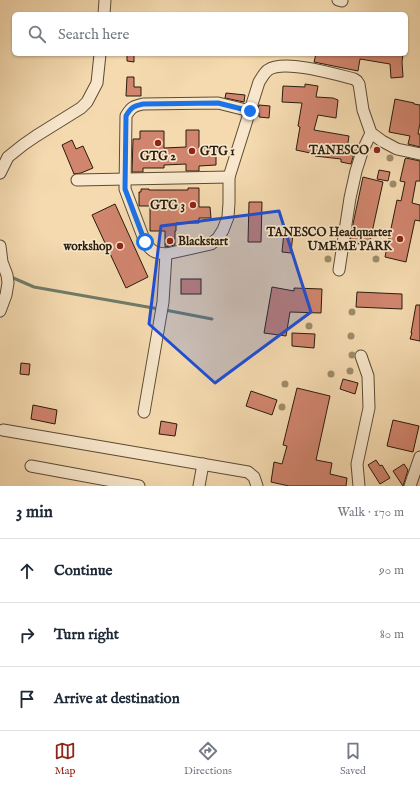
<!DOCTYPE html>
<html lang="en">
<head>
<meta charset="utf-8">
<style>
	body { margin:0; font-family:"IM FELL English",serif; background:#f6f6f7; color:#1f2937 }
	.stop { position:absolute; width:12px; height:12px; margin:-9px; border:3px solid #1a73e8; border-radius:50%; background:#fff }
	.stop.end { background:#1a73e8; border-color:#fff; box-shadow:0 1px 4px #0008 }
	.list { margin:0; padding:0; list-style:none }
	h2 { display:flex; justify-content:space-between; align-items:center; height:52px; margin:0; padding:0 16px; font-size:17px }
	h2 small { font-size:13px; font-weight:400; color:#747a83 }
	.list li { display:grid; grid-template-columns:26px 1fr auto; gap:12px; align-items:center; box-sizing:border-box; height:64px; padding:0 16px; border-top:1px solid #e0e1e3 }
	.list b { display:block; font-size:15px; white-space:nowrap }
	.list em { font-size:13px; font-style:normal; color:#747a83 }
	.icon { flex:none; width:22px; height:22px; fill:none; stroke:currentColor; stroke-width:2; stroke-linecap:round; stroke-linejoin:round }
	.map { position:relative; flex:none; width:420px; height:486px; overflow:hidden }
	.search { position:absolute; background:#fff; box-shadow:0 1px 3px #0004; left:12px; right:12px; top:12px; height:44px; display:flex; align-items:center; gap:10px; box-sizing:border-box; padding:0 14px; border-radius:6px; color:#747a83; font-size:15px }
	.sheet { height:244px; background:#fff }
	nav { display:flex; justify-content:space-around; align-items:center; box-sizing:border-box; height:56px; border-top:1px solid #e0e1e3; background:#fff; font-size:11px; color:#747a83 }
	nav a { display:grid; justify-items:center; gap:2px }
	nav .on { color:#8f2418 }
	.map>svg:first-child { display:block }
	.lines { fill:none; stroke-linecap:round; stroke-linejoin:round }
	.stream { stroke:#6f7b68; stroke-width:3 }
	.building { fill:#d1856e; stroke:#281c0c }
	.minor-casing { stroke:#5b4c35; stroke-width:13 }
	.minor { stroke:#f8e7cc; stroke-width:11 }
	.tree { fill:#9e8c6a }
	.route { stroke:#1a73e8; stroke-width:5 }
	.marked { fill:#1d4ed8; fill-opacity:0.2; stroke:#1d4ed8; stroke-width:3; stroke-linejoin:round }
	.poi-dot { fill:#8f2418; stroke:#f8e7cc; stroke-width:1.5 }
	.labels { text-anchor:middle; stroke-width:3.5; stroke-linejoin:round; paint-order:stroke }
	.poi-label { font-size:12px; font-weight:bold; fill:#281c0c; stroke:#f8e7cc; text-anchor:end }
</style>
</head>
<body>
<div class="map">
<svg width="420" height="486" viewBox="0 0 420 486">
	<rect width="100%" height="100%" fill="#f5dab0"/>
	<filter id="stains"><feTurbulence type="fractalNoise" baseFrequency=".005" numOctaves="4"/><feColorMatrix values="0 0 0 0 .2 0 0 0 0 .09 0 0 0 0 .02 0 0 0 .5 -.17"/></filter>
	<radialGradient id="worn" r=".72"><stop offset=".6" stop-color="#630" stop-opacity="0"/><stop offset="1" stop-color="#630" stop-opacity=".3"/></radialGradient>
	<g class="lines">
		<g class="stream">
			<polyline points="11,277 34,287 159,309"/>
			<polyline points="165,310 212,319"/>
		</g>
	</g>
	<g class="building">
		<polygon points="127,54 134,54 134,62 127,61"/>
		<polygon points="316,54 403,54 402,62 403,77 391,78 390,64 360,59 358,71 314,62"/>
		<polygon points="127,77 134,77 134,87 141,87 141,96 126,96"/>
		<polygon points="305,84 318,86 316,97 333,98 338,100 336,118 318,115 314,130 349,136 347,149 355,150 351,164 341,162 341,159 315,156 315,154 296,150 300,127 298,126 302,103 282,102 283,86 305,87"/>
		<polygon points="226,93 245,95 244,102 225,98"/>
		<polygon points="395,99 414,103 414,104 420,105 420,123 418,134 420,134 420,147 408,144 410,136 389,132"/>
		<polygon points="259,105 270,106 269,118 259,117 259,113 257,113"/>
		<polygon points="186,130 199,130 199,148 216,148 216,165 199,166 199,171 186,171 186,164 164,165 164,168 143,168 143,172 132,172 133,139 140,139 140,131 164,131 164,148 186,147"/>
		<polygon points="72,140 76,149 83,146 93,168 81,173 74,174 62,145"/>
		<polygon points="406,158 420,161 420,181 416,181 412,203 420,205 420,221 415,220 406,262 385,257 397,200 401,201 405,182 400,181 405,159"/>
		<polygon points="379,170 390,172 388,181 377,179"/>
		<polygon points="363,177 383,182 369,246 350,242 353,224"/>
		<polygon points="188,188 199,188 199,207 210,207 211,218 199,218 199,223 176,223 176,231 175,231 175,245 165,247 165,231 150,231 150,206 139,206 139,192 141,192 141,189 149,189 149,190 188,190"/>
		<polygon points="249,202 262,202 261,242 248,242"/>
		<polygon points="115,204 148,277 126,288 92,215"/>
		<polygon points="284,232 293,233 291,253 282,252"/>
		<rect x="181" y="279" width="20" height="15"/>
		<polygon points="272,287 294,291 294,288 322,289 321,313 290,312 286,336 264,333"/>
		<polygon points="357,292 402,294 402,309 356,307"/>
		<polygon points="416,305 420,305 420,341 410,339 412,333 411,333"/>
		<polygon points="292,333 315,334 314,348 292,346"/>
		<polygon points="21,363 30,364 29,375 20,374"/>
		<polygon points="343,379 358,383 355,394 340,389"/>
		<polygon points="297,388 330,396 316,460 332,463 330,474 347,478 346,486 289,486 271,482 274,462 282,464 287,446 283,445"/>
		<polygon points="251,391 277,400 272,415 246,406"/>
		<polygon points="33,405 57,410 55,424 31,419"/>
		<polygon points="393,420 419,426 413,452 387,446"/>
		<polygon points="161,421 177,424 175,436 159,434"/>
		<polygon points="376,460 380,466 382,465 390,478 380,484 368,465"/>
		<polygon points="404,464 408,470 403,486 393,471"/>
	</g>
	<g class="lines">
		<g class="minor-casing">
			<g id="minor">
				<polyline points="338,0 342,1"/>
				<polyline points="104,14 105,0"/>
				<polyline points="0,173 8,157 23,145 36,136 81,108 87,102 97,83 100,54"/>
				<polyline points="77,180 229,177"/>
				<polyline points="0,246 2,262 7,275 8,283 6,295 0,311"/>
				<path d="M166,254C155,253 152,252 145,242L125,189L126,116C131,107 134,106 143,104L218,103L250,111"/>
				<polyline points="339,270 350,198 356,171 362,152 371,133"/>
				<path d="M144,412L163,302L166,254L211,244L218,238L223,230L228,217L229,203V177L259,82C261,79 264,73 268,70C284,59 335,74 354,79L357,81L359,84L363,110L371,133L382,141L397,149L420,154"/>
				<polyline points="3,430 248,472 254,477 257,486"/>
				<polyline points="31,466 139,486"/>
				<polyline points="199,486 203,464"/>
				<polyline points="359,486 357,464 369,408 368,376 361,356"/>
				<polyline points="410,486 420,457"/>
			</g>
		</g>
		<use href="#minor" class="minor"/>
	</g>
	<g class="tree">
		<circle cx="390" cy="158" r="3.5"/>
		<circle cx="393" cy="184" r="3.5"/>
		<circle cx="328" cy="259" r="3.5"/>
		<circle cx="376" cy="259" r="3.5"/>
		<circle cx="352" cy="312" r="3.5"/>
		<circle cx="309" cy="326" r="3.5"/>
		<circle cx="351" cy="336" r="3.5"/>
		<circle cx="352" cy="355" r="3.5"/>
		<circle cx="350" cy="371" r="3.5"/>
		<circle cx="331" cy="374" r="3.5"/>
		<circle cx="285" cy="384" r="3.5"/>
		<circle cx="282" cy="407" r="3.5"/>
	</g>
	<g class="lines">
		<path class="route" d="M145,242L125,189L126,116C131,107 134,106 143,104L218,103L250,111"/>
	</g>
	<path class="marked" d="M279,211L311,312L215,383L149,324L161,226Z"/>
	<g class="poi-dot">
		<circle cx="158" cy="143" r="4"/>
		<circle cx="377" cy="150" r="4"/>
		<circle cx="192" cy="151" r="4"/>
		<circle cx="193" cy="205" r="4"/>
		<circle cx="400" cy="239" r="4"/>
		<circle cx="170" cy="241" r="4"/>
		<circle cx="120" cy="246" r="4"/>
	</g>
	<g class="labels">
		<g class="poi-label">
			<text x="369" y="154">TANESCO</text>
			<text x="200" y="155" text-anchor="start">GTG 1</text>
			<text x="158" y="160" text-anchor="middle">GTG 2</text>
			<text x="185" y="209">GTG 3</text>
			<text x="392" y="236">TANESCO Headquarter<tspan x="392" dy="14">UMEME PARK</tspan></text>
			<text x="178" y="245" text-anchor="start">Blackstart</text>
			<text x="112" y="250">workshop</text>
		</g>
	</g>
	<rect width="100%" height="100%" filter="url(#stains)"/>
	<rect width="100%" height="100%" fill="url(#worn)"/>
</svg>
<div class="stop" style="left:145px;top:242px"></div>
<div class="stop end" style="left:250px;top:111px"></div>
<div class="search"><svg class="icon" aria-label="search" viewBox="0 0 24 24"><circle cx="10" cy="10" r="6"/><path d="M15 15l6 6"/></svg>Search here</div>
</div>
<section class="sheet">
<h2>3 min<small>Walk · 170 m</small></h2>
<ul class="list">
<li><svg class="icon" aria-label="ahead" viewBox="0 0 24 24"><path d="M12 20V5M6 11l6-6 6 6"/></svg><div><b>Continue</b></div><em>90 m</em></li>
<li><svg class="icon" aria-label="right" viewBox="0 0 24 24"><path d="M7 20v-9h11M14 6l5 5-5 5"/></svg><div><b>Turn right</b></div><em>80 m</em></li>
<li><svg class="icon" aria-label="arrive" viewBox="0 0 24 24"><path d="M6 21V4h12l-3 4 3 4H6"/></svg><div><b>Arrive at destination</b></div></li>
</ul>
</section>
<nav>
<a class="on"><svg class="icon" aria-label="map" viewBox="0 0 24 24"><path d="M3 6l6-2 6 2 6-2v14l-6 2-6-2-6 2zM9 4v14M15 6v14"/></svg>Map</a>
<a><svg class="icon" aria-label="directions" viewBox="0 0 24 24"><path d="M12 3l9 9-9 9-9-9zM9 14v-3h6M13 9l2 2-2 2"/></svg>Directions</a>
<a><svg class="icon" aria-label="saved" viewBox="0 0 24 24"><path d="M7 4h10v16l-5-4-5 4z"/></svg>Saved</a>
</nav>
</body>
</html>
